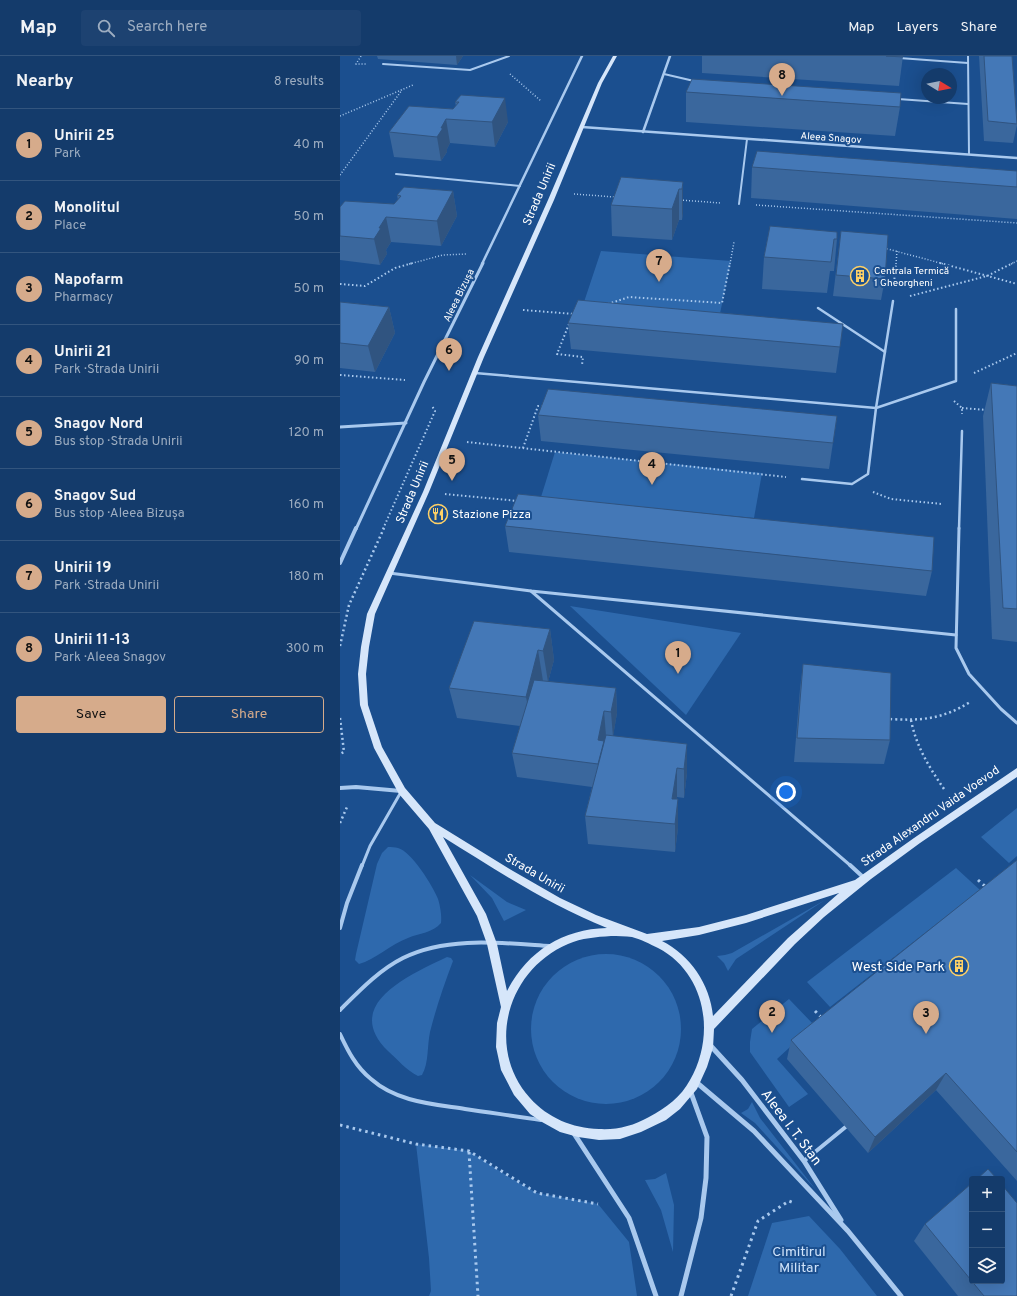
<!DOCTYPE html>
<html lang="en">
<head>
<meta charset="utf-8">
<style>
	body { margin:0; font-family:Overpass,sans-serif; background:#1d4271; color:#f1f3f6 }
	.controls { position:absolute; right:12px; bottom:12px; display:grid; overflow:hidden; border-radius:4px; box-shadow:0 4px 16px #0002 }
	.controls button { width:36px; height:36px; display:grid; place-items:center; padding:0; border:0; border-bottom:1px solid #33557e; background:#143b6b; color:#f1f3f6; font:20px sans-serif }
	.compass { position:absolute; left:581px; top:12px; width:36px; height:36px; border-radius:50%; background:#143b6b; box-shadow:0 4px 16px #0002; rotate:100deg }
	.you { position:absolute; left:446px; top:736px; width:14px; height:14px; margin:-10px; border:3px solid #fff; border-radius:50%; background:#1a73e8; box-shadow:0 0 0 6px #1a73e833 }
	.badge { display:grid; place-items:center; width:26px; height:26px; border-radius:50%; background:#d6ab8b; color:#111; font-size:13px; font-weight:700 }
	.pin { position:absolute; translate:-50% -33px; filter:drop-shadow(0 1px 2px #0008) }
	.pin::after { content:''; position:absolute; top:21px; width:14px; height:12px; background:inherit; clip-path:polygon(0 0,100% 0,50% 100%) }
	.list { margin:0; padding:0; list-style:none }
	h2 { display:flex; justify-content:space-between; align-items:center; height:52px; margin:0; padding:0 16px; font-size:17px }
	h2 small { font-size:13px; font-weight:400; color:#9dadc1 }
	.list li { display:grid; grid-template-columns:26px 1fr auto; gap:12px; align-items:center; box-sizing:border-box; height:72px; padding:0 16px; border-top:1px solid #33557e }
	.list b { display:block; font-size:15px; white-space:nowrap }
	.list p { margin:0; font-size:13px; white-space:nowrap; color:#9dadc1 }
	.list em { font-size:13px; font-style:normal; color:#9dadc1 }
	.actions { display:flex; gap:8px; padding:12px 16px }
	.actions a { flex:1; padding:9px 0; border:1px solid #d6ab8b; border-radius:4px; text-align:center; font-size:14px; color:#d6ab8b }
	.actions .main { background:#d6ab8b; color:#111 }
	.icon { flex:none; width:22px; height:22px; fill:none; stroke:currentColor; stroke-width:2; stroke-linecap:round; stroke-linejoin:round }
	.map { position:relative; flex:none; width:677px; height:1240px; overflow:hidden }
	header { display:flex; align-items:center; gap:24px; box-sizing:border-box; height:56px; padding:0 20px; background:#143b6b; border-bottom:1px solid #33557e }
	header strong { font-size:19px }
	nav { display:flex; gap:22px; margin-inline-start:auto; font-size:14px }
	.search { width:280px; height:36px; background:#1d4271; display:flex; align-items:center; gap:10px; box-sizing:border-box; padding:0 14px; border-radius:4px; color:#9dadc1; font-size:15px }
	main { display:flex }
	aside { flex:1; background:#143b6b }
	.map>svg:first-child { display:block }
	.green { fill:#2e69ad }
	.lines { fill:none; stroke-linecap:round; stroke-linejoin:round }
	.path-far3 { stroke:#a9c9ee; stroke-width:1.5; stroke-dasharray:1 2; stroke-linecap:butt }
	.path-far2 { stroke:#a9c9ee; stroke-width:2; stroke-dasharray:1.5 2.5; stroke-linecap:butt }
	.path-far1 { stroke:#a9c9ee; stroke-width:2.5; stroke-dasharray:2 3; stroke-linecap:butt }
	.path { stroke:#a9c9ee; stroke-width:3; stroke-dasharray:2.5 4; stroke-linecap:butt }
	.service-far3 { stroke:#a9c9ee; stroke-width:2 }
	.service-far2 { stroke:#a9c9ee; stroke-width:2.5 }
	.service-far1 { stroke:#a9c9ee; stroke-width:3 }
	.service { stroke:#a9c9ee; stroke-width:4 }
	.minor-far3 { stroke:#a9c9ee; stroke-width:2.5 }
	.minor-far2 { stroke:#a9c9ee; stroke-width:3 }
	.minor-far1 { stroke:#a9c9ee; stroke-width:4 }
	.minor { stroke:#a9c9ee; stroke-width:5 }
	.secondary { fill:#d6e6fa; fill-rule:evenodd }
	.wall { fill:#3a679d }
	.shaded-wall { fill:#305480 }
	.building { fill:#4478b7; stroke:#305480 }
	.labels { text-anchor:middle; stroke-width:4; stroke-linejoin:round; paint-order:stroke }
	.far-street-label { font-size:10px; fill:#fff; stroke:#1b4f8f }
	.far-poi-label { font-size:10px; fill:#fff; stroke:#1b4f8f; text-anchor:start }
	.street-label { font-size:12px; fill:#fff; stroke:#1b4f8f }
	.poi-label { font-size:12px; fill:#fff; stroke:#1b4f8f; text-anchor:start }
	.near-poi-label { font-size:14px; fill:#fff; stroke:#1b4f8f; text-anchor:end }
	.near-street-label { font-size:14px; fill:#fff; stroke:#1b4f8f }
	.near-park-label { font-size:14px; fill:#cfe3fa; stroke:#1b4f8f }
</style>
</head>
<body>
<header>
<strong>Map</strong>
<div class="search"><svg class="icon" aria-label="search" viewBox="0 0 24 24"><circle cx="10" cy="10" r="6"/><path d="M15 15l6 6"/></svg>Search here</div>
<nav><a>Map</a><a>Layers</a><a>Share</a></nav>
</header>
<main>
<aside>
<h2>Nearby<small>8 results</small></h2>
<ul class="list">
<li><span class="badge">1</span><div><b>Unirii 25</b><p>Park</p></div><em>40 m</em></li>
<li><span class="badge">2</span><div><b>Monolitul</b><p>Place</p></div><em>50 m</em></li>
<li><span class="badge">3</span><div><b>Napofarm</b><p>Pharmacy</p></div><em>50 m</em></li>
<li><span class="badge">4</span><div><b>Unirii 21</b><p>Park · Strada Unirii</p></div><em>90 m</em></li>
<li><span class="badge">5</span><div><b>Snagov Nord</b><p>Bus stop · Strada Unirii</p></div><em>120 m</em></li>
<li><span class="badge">6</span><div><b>Snagov Sud</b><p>Bus stop · Aleea Bizușa</p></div><em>160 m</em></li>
<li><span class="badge">7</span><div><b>Unirii 19</b><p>Park · Strada Unirii</p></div><em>180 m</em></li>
<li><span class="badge">8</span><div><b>Unirii 11-13</b><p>Park · Aleea Snagov</p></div><em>300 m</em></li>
</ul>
<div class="actions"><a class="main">Save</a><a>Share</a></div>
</aside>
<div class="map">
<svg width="677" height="1240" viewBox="0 0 677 1240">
	<rect width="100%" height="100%" fill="#1b4f8f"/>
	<g class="green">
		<polygon points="261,195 391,205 378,267 241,255"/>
		<polygon points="215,396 422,417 414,462 201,441"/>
		<polygon points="230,550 401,577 346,659"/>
		<polygon points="677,752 677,800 669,807 641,781"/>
		<path d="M48,791C51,791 55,791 58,792C71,795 93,830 98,843C100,849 102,860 101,867C93,877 79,877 68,882C51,888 35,904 19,908L15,904L16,898L37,808L42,797Z"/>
		<polygon points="616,812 640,834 490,951 467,926"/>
		<polygon points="130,819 167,846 186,854 164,865 152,842"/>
		<polygon points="485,844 396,903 388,915 384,907 377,900 385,899 392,897"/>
		<circle cx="266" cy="973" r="75"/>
		<path d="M107,901L111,902L113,905C104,929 96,952 90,976C87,990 89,1007 82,1019L78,1020C67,1015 57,1003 48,995C0,948 72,918 107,901Z"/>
		<polygon points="449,943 474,969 437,1003 468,1038 449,1051 410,996 410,986 412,973"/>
		<polygon points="412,1046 420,1062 476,1134 415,1067 401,1057 408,1053"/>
		<polygon points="76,1088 129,1095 169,1121 197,1137 258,1148 289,1186 297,1240 89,1240 91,1235 89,1202"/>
		<polygon points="326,1117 334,1149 333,1196 321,1154 305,1124 315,1123"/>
		<polygon points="469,1160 500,1193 537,1240 408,1240 432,1167"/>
	</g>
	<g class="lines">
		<g class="path-far3">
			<polyline points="21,0 16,8 26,8"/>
			<polyline points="170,18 201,45"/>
			<polyline points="0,60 73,29"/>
			<polyline points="0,119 62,34"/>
			<polyline points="234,138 275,141"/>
			<polyline points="340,144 381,147"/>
			<polyline points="416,149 677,167"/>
			<polyline points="544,192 604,208"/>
			<polyline points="69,208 103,199 127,198"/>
			<polyline points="390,208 394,186"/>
			<polyline points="556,208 557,195"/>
			<polyline points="671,208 677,205"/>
		</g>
		<g class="path-far2">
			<polyline points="600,207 677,228"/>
			<polyline points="554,227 556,207"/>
			<polyline points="0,228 25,230 55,212 73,207"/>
			<polyline points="570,240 647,220 673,207"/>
			<polyline points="268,248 289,241 382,247 390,207"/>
			<polyline points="183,254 234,258"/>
			<polyline points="229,268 217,298 243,301 242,309"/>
			<polyline points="634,317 677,297"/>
			<polyline points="0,319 65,324"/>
			<polyline points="614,345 622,352 622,358"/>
			<polyline points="622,352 647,354"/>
			<polyline points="127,386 446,421"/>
			<polyline points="183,392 198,350 203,350"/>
			<polyline points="533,436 551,443 602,448"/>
			<polyline points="105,438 178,445"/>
			<polyline points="43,473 95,355 92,350"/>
		</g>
		<g class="path-far1">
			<polyline points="0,590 9,549 44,472"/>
			<polyline points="0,662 4,696 0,698"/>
			<path d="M550,663C581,665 603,663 630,646"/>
			<path d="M571,664C576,690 589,711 604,733"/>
			<polyline points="0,767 7,751"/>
		</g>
		<g class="path">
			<polyline points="638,824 647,832"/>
			<polyline points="475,955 483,963"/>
			<polyline points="0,1069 76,1088 129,1095 197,1137 258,1148"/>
			<polyline points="129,1096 138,1240"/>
			<polyline points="391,1240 418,1165 449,1145 454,1147"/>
		</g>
		<g class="service-far3">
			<polyline points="628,0 629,98"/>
			<polyline points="559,2 628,7"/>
			<polyline points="43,8 130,14 169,0"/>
			<polyline points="324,18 354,25"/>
			<polyline points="558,43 628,48"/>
			<polyline points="56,118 180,130"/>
			<polyline points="399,148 407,83"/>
		</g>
		<g class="service-far2">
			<polyline points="478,252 545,296"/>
			<polyline points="135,317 536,352 616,325 616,253"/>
			<polyline points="462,423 512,428 528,418 536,352 553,245"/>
			<polyline points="619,473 622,375"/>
		</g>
		<g class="service-far1">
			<polyline points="619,472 616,592 629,618 661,653 677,667"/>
			<polyline points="49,517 191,535 616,579"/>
			<polyline points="191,535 511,810"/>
			<polyline points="22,810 30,790 61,736"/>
		</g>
		<g class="service">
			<polyline points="510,809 523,821"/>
			<polyline points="0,872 7,847 22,809"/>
			<path d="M0,954C19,935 39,914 63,902C107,880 163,887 210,890"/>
			<path d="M0,978C8,995 16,1011 31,1023C57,1046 93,1048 125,1053C151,1057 176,1060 201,1064"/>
			<polyline points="464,1105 508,1069"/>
		</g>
		<g class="minor-far3">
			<polyline points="242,71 677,102"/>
			<polyline points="303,76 330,0"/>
			<polyline points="142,208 242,0"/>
		</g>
		<g class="minor-far2">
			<polyline points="0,371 66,367"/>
			<polyline points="16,473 84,326 143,207"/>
		</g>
		<g class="minor-far1">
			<polyline points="0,507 16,472"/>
			<polyline points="0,732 16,731 61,735"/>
		</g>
		<g class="minor">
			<polyline points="370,989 402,1024 464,1105 501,1164"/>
			<polyline points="356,1026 414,1075 508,1175 561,1240"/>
			<polyline points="233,1076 289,1162 316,1240"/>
			<polyline points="341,1240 361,1162 366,1122 367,1081 350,1034"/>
		</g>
		<path class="secondary" d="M273,0H277L262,27L214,144L144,301L89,436L35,558L29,591L26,618L28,649L42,691L65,732L95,767L173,815L220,842L256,859L307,878L359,871L406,859L515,824L574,782L677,712V721L580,787L531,823L484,861L455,888L374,973L373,992L367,1011L357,1033L340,1053L326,1064L301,1076L280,1083L259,1084L238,1081L220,1076L202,1066L190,1058L174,1039L161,1014L156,991L157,967L161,951L147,888L137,860L89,773L59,738L34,692L20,649L18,618L21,591L27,558L83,436L138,301L208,144L258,27ZM103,781C156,814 208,848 267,872C222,873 187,896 167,935L157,888L146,858ZM499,837L448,882L373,960C370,928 350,899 322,885L359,879L406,867ZM271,880C277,880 286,880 292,881C300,883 310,888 318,892C366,917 376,979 350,1024C341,1041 326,1052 309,1061C293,1070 277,1074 259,1073C232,1072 208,1062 190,1042C145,992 167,914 228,888C242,882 256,881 271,880Z"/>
	</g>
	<g class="wall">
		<polygon points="37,0 123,0 117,9 38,3"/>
		<polygon points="362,0 563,0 559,30 362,17"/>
		<polygon points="639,0 672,0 677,63 677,69 673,87 644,85"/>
		<polygon points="346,36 560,51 555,80 346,66"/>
		<polygon points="121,39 168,66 155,91 110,87 107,93 107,96 101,105 54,101 49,76 113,53 116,50 115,46"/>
		<polygon points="412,111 677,115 677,163 411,142"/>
		<polygon points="343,126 343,157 342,164 339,164 332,184 272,180 271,149"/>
		<polygon points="113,135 117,160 101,190 51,186 46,194 47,198 40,209 0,204 0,151 54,148 58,144 57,139"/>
		<polygon points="430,170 497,183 494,215 490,215 487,237 422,233 424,201"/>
		<polygon points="501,175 545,223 541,244 493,240"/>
		<polygon points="0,246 49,251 55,277 35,316 0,312"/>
		<polygon points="228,267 503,268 496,317 231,293"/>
		<polygon points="651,327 677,330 677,586 652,583 643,360"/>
		<polygon points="198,359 497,360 489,413 201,385"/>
		<polygon points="165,470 592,515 586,540 169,496"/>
		<polygon points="210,573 214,604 208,626 276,632 277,657 273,680 347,688 347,717 344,742 337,741 337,743 338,772 335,796 248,788 245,760 252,731 177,721 172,697 180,670 117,662 109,632"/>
		<polygon points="463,608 550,684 544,708 454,706 460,633"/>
		<polygon points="677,804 677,1125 596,1034 528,1097 447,1003 451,984"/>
		<polygon points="585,1168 677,1240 618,1240 574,1185"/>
	</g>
	<g class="shaded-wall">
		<polygon points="116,0 123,0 117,9"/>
		<polygon points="165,42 168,66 155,91 152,66"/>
		<polygon points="106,63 110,87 107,93 107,96 101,105 97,81 101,72"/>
		<polygon points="343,126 343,157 342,164 342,133"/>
		<polygon points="339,133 339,164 332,184 332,153"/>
		<polygon points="113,135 117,160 101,190 97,165"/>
		<polygon points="46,161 51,186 46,194 47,198 40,209 34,183 39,172"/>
		<polygon points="49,251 55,277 35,316 28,290"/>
		<polygon points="210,573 214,604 208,626 203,595"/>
		<polygon points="198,594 203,625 192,671 186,641"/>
		<polygon points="276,632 277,657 273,681 271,656"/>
		<polygon points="264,655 266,680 263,696 258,684"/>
		<polygon points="347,688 347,717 344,742 344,713"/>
		<polygon points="337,712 337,741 333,768 332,743"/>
		<polygon points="338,743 338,772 335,796 335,768"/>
		<polygon points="606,1017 596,1034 528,1097 535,1081"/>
	</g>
	<g class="building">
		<polygon points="546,0 563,0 563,1"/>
		<polygon points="644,0 672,0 677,68 648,65"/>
		<polygon points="352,23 561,37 560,51 346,36"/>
		<polygon points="121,39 165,42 152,66 106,63 101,72 103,72 97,81 49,76 69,50 113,53 119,46 115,46"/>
		<polygon points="417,95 677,115 677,131 412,111"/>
		<polygon points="281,121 343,126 342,133 339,133 332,153 271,149"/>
		<polygon points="64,131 113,135 97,165 46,161 39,172 41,172 34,183 0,180 0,151 5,145 54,148 61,140 57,139"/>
		<polygon points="430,170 497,176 497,183 494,183 491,206 424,201"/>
		<polygon points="501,175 548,179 545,223 496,219"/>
		<polygon points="238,244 503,268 500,291 228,267"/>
		<polygon points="0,246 49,251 28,290 0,287"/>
		<polygon points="651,327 677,330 677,553 663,552"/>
		<polygon points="208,333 497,360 493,387 198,359"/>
		<polygon points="178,438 594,481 592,515 165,470"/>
		<polygon points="134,565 210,573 203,595 198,594 186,641 109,632"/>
		<polygon points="463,608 551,617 550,684 457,682"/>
		<polygon points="194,624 276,632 271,656 264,655 258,684 264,685 258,708 172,697"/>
		<polygon points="266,679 347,688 344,713 337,712 332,743 338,743 335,768 245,760"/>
		<polygon points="677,804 677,1096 606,1017 535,1081 451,984"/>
		<polygon points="648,1113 657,1123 637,1123"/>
		<polygon points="632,1127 632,1225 662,1225 662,1129 677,1147 677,1240 644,1240 585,1168"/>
	</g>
	<defs>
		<g id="building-ring" transform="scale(1)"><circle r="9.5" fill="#1b4f8f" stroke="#ffd166" stroke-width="1.5"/><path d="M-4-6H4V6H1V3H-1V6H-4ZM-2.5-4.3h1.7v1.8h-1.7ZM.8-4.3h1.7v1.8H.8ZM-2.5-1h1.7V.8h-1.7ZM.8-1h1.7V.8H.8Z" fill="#ffd166"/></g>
		<g id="restaurant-ring" transform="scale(1)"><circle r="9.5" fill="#1b4f8f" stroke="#ffd166" stroke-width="1.5"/><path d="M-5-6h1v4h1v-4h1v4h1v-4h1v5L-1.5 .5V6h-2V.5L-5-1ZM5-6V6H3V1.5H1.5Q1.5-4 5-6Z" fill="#ffd166"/></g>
	</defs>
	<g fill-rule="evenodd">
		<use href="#building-ring" x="520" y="220"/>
		<use href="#restaurant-ring" x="98" y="458"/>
		<use href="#building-ring" x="619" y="910"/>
	</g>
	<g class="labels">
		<g class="far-street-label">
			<text transform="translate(491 81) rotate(4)" y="4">Aleea Snagov</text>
			<text transform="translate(118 239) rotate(-64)" y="4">Aleea Bizușa</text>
		</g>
		<g class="far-poi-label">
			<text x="534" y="218">Centrala Termică<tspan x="534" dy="12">1 Gheorgheni</tspan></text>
		</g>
		<g class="street-label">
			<text transform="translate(199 138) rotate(-67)" y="4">Strada Unirii</text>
			<text transform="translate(72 436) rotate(-67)" y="4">Strada Unirii</text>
			<text transform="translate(590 760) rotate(-35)" y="4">Strada Alexandru Vaida Voevod</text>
			<text transform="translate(195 817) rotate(30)" y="4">Strada Unirii</text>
		</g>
		<g class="poi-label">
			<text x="112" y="462">Stazione Pizza</text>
		</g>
		<g class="near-poi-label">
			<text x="605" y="915">West Side Park</text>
		</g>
		<g class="near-street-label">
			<text transform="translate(452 1071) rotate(53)" y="5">Aleea I. T. Stan</text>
		</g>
		<g class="near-park-label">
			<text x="459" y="1200">Cimitirul<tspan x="459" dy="16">Militar</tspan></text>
		</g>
	</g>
</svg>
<div class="controls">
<button>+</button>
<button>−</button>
<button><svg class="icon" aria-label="layers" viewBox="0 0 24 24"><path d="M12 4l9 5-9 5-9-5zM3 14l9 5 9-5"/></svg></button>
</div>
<svg class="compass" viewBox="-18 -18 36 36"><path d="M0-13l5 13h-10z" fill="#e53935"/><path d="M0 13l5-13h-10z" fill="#9dadc1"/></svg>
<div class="you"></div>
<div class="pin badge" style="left:338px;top:618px">1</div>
<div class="pin badge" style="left:432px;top:977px">2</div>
<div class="pin badge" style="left:586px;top:978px">3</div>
<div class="pin badge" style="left:312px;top:429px">4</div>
<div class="pin badge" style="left:112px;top:425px">5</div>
<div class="pin badge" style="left:109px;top:315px">6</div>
<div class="pin badge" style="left:319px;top:226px">7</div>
<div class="pin badge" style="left:442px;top:40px">8</div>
</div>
</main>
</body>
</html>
